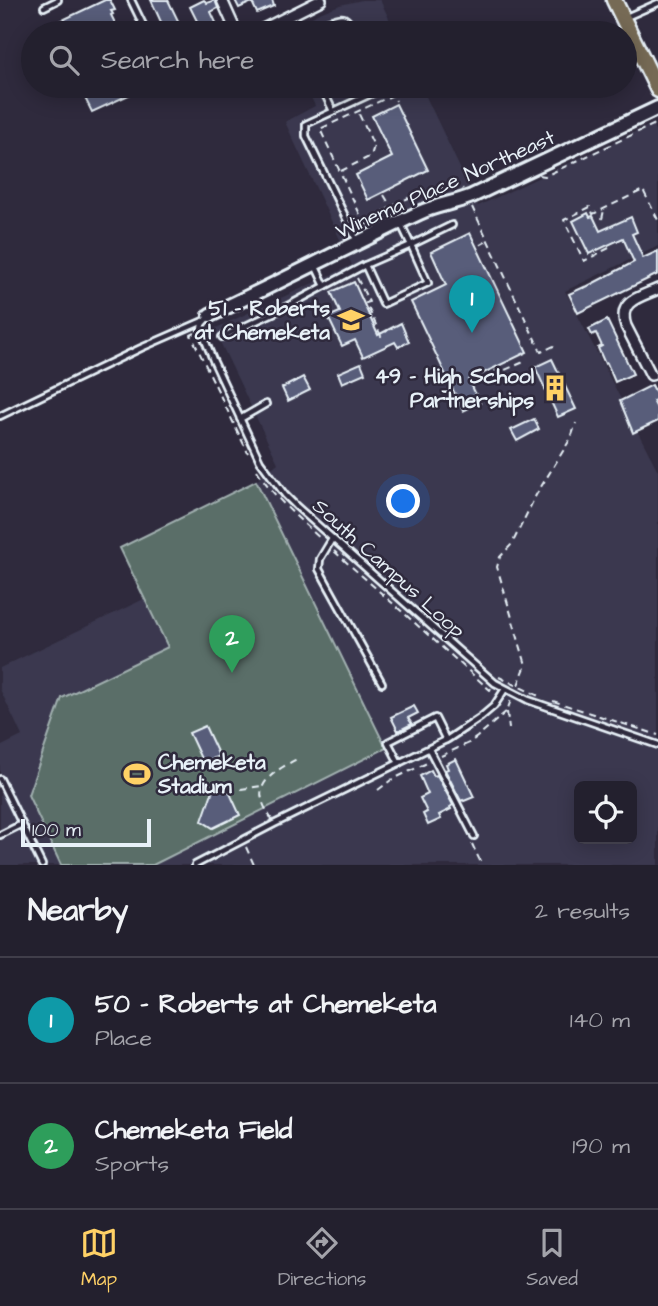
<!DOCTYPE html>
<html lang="en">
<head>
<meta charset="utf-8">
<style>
	body { margin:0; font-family:"Architects Daughter",sans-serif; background:#2f2d3a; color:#f1f3f6 }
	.controls { position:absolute; right:21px; bottom:21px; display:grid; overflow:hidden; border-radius:10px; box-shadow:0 4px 18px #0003 }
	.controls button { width:63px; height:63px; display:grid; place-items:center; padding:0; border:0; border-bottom:2px solid #403e4a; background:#23202e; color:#f1f3f6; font:35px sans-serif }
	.scale { position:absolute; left:21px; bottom:18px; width:130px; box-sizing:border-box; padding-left:7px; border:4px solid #e8f1f8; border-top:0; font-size:19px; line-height:24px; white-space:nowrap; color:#e8f1f8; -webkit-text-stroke:5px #2f2a3d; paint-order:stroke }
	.you { position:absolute; left:404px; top:502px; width:24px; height:24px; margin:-18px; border:5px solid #fff; border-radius:50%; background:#1a73e8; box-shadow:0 0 0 10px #1a73e833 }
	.badge { display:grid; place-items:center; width:46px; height:46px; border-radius:50%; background:#ffd166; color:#fff; font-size:23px; font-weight:700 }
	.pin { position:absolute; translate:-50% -58px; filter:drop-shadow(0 2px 4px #0008) }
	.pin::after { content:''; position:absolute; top:37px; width:24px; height:21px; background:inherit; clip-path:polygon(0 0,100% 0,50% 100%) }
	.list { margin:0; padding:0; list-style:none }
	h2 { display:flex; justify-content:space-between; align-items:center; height:91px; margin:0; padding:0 28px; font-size:30px }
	h2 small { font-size:23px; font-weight:400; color:#a3a3aa }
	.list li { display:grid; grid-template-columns:46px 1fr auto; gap:21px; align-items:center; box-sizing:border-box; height:126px; padding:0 28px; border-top:2px solid #403e4a }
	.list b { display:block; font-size:26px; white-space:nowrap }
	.list p { margin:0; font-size:23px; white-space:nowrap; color:#a3a3aa }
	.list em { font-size:23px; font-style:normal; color:#a3a3aa }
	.icon { flex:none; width:38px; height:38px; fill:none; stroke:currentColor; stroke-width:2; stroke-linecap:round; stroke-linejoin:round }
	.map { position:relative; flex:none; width:658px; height:865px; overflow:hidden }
	.search { position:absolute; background:#23202e; box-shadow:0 4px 18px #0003; left:21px; right:21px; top:21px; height:77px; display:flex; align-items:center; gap:18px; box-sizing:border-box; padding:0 24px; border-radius:38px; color:#a3a3aa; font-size:26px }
	.sheet { height:343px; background:#23202e }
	nav { display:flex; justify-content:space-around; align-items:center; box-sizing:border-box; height:98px; border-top:2px solid #403e4a; background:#23202e; font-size:19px; color:#a3a3aa }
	nav a { display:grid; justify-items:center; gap:4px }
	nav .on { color:#ffd166 }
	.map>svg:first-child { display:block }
	.built { fill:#3b394f; fill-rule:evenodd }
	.green { fill:#5a6e67; stroke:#a1b0b0; stroke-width:2 }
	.building { fill:#585d7a; stroke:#e8f1f8; stroke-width:2 }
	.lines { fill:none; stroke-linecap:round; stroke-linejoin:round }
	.service-casing { stroke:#e8f1f8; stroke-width:10 }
	.minor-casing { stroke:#e8f1f8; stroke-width:14 }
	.tertiary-casing { stroke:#e8f1f8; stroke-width:18 }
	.primary-casing { stroke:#e8f1f8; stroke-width:19 }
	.path { stroke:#e8f1f8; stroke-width:2; stroke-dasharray:7 5; stroke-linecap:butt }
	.service { stroke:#2f2a3d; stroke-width:4.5 }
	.minor { stroke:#2f2a3d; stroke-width:9 }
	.tertiary { stroke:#2f2a3d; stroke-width:12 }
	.primary { stroke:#766a54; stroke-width:14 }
	.labels { text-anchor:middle; stroke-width:5; stroke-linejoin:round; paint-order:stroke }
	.street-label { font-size:21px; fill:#e8f1f8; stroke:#2f2a3d }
	.poi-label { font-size:21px; font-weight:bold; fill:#e8f1f8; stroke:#2f2a3d; text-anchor:end }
</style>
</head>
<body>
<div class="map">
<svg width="658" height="865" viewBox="0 0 658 865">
	<rect width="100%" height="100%" fill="#2f2a3d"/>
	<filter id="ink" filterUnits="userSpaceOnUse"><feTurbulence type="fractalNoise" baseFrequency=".0143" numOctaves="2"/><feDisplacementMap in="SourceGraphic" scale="14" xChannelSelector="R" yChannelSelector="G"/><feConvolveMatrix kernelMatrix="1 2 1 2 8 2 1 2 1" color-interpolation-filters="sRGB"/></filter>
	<g filter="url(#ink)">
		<g class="built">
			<polygon points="362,0 380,0 396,33 293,33 296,28 317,14 340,5"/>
			<path d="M306,86H421L478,206L652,124L658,137V246L565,291L658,471V865H0V747L22,736L0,689V668L144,599L120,548L256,481L278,463L214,329L352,265L285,122L315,106ZM579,786H632V839H579Z"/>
		</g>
		<polygon class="green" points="256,481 386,748 153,865 61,865 28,795 62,698 168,647 120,548"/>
		<g class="building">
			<polygon points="105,0 110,0 115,10 111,11 113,14 111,15 120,33 56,33 52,25"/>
			<polygon points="151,0 168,0 184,33 166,33"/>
			<polygon points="204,0 207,3 215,0 218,8 211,12 218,27 225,24 229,32 203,33 190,7"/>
			<polygon points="235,0 272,0 274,6 257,13 252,2 239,8"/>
			<polygon points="110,86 148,86 92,112 85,98"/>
			<polygon points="396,104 428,170 368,200 356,175 392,157 372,116"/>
			<polygon points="588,213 590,217 593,216 600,231 631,217 637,232 632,234 643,258 658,251 658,274 578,313 569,294 584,287 584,288 634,262 623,238 589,254 573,221"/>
			<polygon points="470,233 527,352 469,380 480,403 463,411 411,302 446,285 431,252"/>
			<polygon points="354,282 378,335 401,323 409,342 398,347 395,342 363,357 355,340 342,346 328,317 340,312 331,292"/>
			<polygon points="607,320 633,374 615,382 607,363 605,364 598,348 602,346 596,333 592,335 589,329"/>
			<polygon points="552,359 576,409 558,417 535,367"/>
			<polygon points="361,363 365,373 342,383 338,373"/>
			<polygon points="303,377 310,390 288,401 282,388"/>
			<polygon points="652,385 658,397 658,399 653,401 658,410 658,421 633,433 620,401"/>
			<polygon points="534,419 539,429 517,441 511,430"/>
			<polygon points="414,706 418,713 408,718 412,724 398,731 391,717"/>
			<polygon points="205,726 219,756 203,763 189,733"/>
			<polygon points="456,759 474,797 464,801 463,800 461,801 445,770 448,769 446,764"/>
			<polygon points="431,770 434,776 437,775 453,805 450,807 451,809 439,815 441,819 428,825 423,814 427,812 420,798 428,794 420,776"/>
			<polygon points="215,784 228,789 240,815 213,828 202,821"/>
		</g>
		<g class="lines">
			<g class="service-casing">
				<g id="service">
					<polyline points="131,0 147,33"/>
					<polyline points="44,7 58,0"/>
					<polyline points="624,18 658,3"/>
					<path d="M305,33C313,29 337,15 344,18C350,21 352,28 354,33"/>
					<polyline points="321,86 333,111"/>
					<polyline points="400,222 411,245 452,225"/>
					<polyline points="357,241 306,136 306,124 375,92 378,88 377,86"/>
					<polygon points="411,245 428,283 383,304 365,265"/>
					<polyline points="316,267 325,286 365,265"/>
					<polyline points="210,315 202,324 201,330 213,360 260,461 285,495 296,506 495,683 528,700 658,745"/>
					<polyline points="222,337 284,308 325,286"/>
					<polyline points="0,416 141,348 203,321"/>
					<polyline points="240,419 266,404"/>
					<polyline points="332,539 320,559 319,569 382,683"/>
					<polyline points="429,749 474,836"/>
					<polyline points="399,763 388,742 435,718 446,740"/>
					<polyline points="0,779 42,865"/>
					<polyline points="0,835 22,824"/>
					<polyline points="195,865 274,824 448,739 481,717 494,706 505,689"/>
				</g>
			</g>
			<g class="minor-casing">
				<g id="minor">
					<polyline points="222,0 235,29"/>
					<polyline points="255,33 321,0"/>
					<path d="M651,375L626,326C617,301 640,297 658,289"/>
				</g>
			</g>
			<g class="tertiary-casing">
				<path id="tertiary" d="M210,315C280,282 349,246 419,213C436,205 455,203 472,196L658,108"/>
			</g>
			<g class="primary-casing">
				<polyline id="primary" points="614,0 658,90"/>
			</g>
			<g class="path">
				<polyline points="341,171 371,156 374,146 358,112"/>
				<polyline points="539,175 545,176 655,124"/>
				<polyline points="384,195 390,205"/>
				<polyline points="472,207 541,352 556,345"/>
				<polyline points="602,219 604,210"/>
				<polyline points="365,225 320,129 393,95 396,101"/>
				<path d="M365,226C387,206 430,183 461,187L463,189"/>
				<polyline points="480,245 487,241"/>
				<polyline points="609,248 584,261 564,220 590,207 593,214 643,190 658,220"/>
				<polyline points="357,278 369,302 366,303 381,336 388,330"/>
				<polyline points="195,333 191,335 248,453"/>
				<polyline points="495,370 498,373 526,361"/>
				<path d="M257,470C274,498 298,518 322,540"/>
				<polyline points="334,551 490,690 491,688"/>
				<polyline points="499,677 541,697"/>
				<polyline points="518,685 526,665 497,567 500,557 512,544 536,495 571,438 576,423"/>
				<polyline points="553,701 658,735"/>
				<polyline points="507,712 509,729"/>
				<polyline points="441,756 469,743 477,737 507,711 511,700"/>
				<polyline points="241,789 261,786"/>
				<polyline points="378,790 391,780 427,763"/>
				<path d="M272,820C268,813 263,806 262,799C256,780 284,766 297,759"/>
				<polyline points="472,844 482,865"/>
				<polyline points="246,847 254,865"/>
			</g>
			<use href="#service" class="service"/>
			<use href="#minor" class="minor"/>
			<use href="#tertiary" class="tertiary"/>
			<use href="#primary" class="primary"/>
		</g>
	</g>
	<defs>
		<g id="school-bare" transform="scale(2.1)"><path d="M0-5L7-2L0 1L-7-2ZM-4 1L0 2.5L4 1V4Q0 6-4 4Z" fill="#ffd166" stroke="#2f2a3d" stroke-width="2.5" paint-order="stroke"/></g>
		<g id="building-bare" transform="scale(2.1)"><path d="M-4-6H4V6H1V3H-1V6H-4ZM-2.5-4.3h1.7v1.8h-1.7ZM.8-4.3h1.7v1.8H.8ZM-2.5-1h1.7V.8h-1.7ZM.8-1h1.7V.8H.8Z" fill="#ffd166" stroke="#2f2a3d" stroke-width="2.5" paint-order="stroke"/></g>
		<g id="stadium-bare" transform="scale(2.1)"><path d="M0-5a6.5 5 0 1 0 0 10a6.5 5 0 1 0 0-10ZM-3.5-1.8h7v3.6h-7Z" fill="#ffd166" stroke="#2f2a3d" stroke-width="2.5" paint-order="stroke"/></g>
	</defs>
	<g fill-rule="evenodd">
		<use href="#school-bare" x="351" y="320"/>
		<use href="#building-bare" x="555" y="388"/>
		<use href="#stadium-bare" x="137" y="774"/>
	</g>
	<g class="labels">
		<g class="street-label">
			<text transform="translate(445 184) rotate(-24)" y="7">Winema Place Northeast</text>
			<text transform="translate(389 568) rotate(42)" y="7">South Campus Loop</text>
		</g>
		<g class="poi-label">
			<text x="330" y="315">51 - Roberts<tspan x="330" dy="24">at Chemeketa</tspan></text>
			<text x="534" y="383">49 - High School<tspan x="534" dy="24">Partnerships</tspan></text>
			<text x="158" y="769" text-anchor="start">Chemeketa<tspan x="158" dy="24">Stadium</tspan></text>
		</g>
	</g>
</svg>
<div class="controls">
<button><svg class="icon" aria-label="locate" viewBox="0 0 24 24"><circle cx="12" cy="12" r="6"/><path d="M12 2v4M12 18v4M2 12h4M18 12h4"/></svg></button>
</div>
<div class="scale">100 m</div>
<div class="you"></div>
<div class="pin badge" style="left:472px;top:333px;background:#0f9aa8">1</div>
<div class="pin badge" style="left:232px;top:673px;background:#2e9e5b">2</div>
<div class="search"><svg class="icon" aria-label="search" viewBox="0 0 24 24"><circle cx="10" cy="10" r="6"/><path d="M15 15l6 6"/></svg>Search here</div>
</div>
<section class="sheet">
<h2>Nearby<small>2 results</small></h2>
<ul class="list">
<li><span class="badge" style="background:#0f9aa8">1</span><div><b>50 - Roberts at Chemeketa</b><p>Place</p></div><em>140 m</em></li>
<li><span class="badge" style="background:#2e9e5b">2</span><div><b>Chemeketa Field</b><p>Sports</p></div><em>190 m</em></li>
</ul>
</section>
<nav>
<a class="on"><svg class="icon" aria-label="map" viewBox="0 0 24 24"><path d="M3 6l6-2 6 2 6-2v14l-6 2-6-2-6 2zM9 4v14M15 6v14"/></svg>Map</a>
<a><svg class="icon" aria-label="directions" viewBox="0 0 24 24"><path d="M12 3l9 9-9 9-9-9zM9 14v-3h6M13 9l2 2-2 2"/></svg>Directions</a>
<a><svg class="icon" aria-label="saved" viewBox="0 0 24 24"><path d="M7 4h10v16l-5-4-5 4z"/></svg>Saved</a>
</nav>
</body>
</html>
